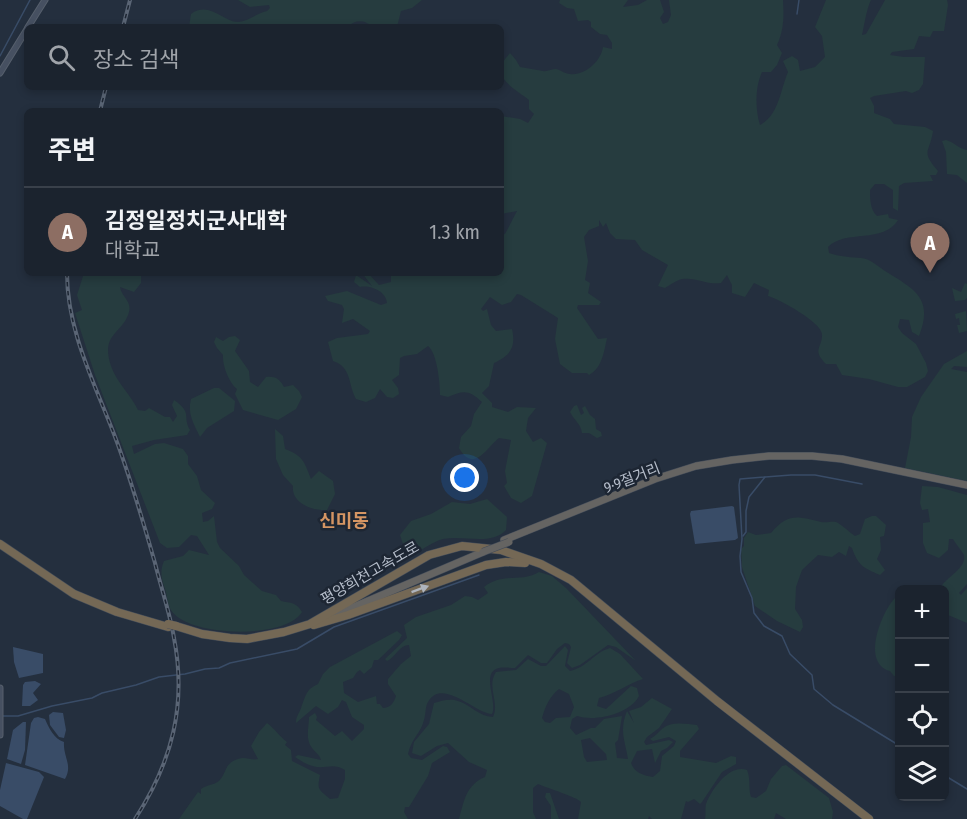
<!DOCTYPE html>
<html lang="ko">
<head>
<meta charset="utf-8">
<style>
	body { margin:0; font-family:"Fira Sans Condensed","Noto Sans KR",sans-serif; background:#282f3a; color:#f1f3f6 }
	.controls { position:absolute; right:18px; bottom:18px; display:grid; overflow:hidden; border-radius:9px; box-shadow:0 3px 9px #0003 }
	.controls button { width:54px; height:54px; display:grid; place-items:center; padding:0; border:0; border-bottom:2px solid #39404a; background:#1b232e; color:#f1f3f6; font:30px sans-serif }
	.you { position:absolute; left:465px; top:478px; width:21px; height:21px; margin:-15px; border:4px solid #fff; border-radius:50%; background:#1a73e8; box-shadow:0 0 0 9px #1a73e833 }
	.badge { display:grid; place-items:center; width:39px; height:39px; border-radius:50%; background:#2563eb; color:#fff; font-size:20px; font-weight:700 }
	.pin { position:absolute; translate:-50% -50px; filter:drop-shadow(0 2px 3px #0008) }
	.pin::after { content:''; position:absolute; top:32px; width:21px; height:18px; background:inherit; clip-path:polygon(0 0,100% 0,50% 100%) }
	.list { margin:0; padding:0; list-style:none }
	h2 { display:flex; justify-content:space-between; align-items:center; height:78px; margin:0; padding:0 24px; font-size:26px }
	h2 small { font-size:20px; font-weight:400; color:#a0a4aa }
	.list li { display:grid; grid-template-columns:39px 1fr auto; gap:18px; align-items:center; box-sizing:border-box; height:90px; padding:0 24px; border-top:2px solid #39404a }
	.list b { display:block; font-size:22px; white-space:nowrap }
	.list p { margin:0; font-size:20px; white-space:nowrap; color:#a0a4aa }
	.list em { font-size:20px; font-style:normal; color:#a0a4aa }
	.icon { flex:none; width:33px; height:33px; fill:none; stroke:currentColor; stroke-width:2; stroke-linecap:round; stroke-linejoin:round }
	.map { position:relative; flex:none; width:967px; height:819px; overflow:hidden }
	.search { position:absolute; background:#1b232e; box-shadow:0 3px 9px #0003; left:24px; top:24px; width:480px; height:66px; display:flex; align-items:center; gap:15px; box-sizing:border-box; padding:0 21px; border-radius:9px; color:#a0a4aa; font-size:22px }
	.panel { position:absolute; background:#1b232e; box-shadow:0 3px 9px #0003; left:24px; top:108px; width:480px; height:168px; border-radius:9px }
	.map>svg:first-child { display:block }
	.green { fill:#263c3f; fill-rule:evenodd }
	.water { fill:#394c67 }
	.lines { fill:none; stroke-linecap:round; stroke-linejoin:round }
	.stream { stroke:#394c67; stroke-width:1.5 }
	.secondary-casing { stroke:#565f6c; stroke-width:7 }
	.trunk-casing { stroke:#434c59; stroke-width:8 }
	.motorway-casing { stroke:#434c59; stroke-width:9 }
	.secondary { stroke:#465061; stroke-width:5 }
	.trunk { stroke:#656462; stroke-width:7 }
	.motorway { stroke:#746855; stroke-width:8 }
	.rail-casing { stroke:#5a6575; stroke-width:4 }
	.rail { stroke:#1d2633; stroke-width:1.5; stroke-dasharray:4.5; stroke-linecap:butt }
	.trunk-bridge-casing { stroke:#434c59; stroke-width:8; stroke-linecap:butt }
	.motorway-bridge-casing { stroke:#434c59; stroke-width:9; stroke-linecap:butt }
	.trunk-bridge { stroke:#656462; stroke-width:7 }
	.motorway-bridge { stroke:#746855; stroke-width:8 }
	.oneway { fill:#aeb4bd }
	.labels { text-anchor:middle; stroke-width:5; stroke-linejoin:round; paint-order:stroke }
	.street-label { font-size:15px; fill:#b4bcc9; stroke:#1d2633 }
	.quarter-label { font-size:18px; font-weight:bold; fill:#d59563; stroke:#1d2633 }
</style>
</head>
<body>
<div class="map">
<svg width="967" height="819" viewBox="0 0 967 819">
	<rect width="100%" height="100%" fill="#242f3e"/>
	<g class="green">
		<path d="M238,0H422L412,8L401,11L397,27H372C364,19 355,20 347,27H189L191,14C210,0 225,24 239,22C249,21 257,13 267,11L270,8L269,5L250,7Z"/>
		<path d="M560,0H628L623,7L638,5L647,0H660L664,12L660,18L663,24L668,22L671,15L669,0H783C784,16 784,30 777,45L782,53L777,65L771,72H762C755,87 755,109 760,125C779,115 780,91 788,72L783,61L792,56L798,60L800,71L815,67L825,57L822,36L815,27L826,0H871C867,7 864,26 862,35L866,34L885,0H947L948,5L944,31H933L930,37L919,36L914,49L892,52L890,55L904,57H925L923,84L919,90L912,93L906,91L874,96L870,98L874,106V113L890,119L894,124L925,127L933,131C930,153 920,150 938,171L936,175H930L933,181L904,183L899,186L898,211L893,208V190L884,184H875L870,190C870,198 870,210 877,216L888,214L889,218L898,220C884,244 845,229 828,247L829,253C840,257 851,257 861,258C869,258 879,267 885,271C914,289 934,298 919,336L912,332L909,320L900,319L898,327L902,333L916,344L926,363L928,371L925,377L907,387H898L869,379L842,375L836,364H826C811,350 823,347 822,334C821,322 779,299 768,296L769,290L754,283L745,297L732,293V285L727,275L721,283C707,285 696,277 682,279C677,280 670,285 665,288L658,286L668,265L642,250L635,240L616,239L610,233L606,223L603,227L599,220V226L589,230L584,237L588,261L585,280L590,283L588,293L601,302L599,305H578L577,308L598,339L607,338C604,352 602,368 589,375L587,373H572L560,364L555,339L558,318L521,295L517,294L511,302L502,305L490,297L481,309L483,311L487,309L491,325L496,331L512,329C516,347 511,355 494,363L489,386L482,393L492,403V407L508,412L517,407L536,408L528,418L526,431L533,442L541,438L547,443L532,496L521,503L511,498L504,486L507,483L505,471L511,440L499,438C486,448 474,474 459,448L461,437L471,426L474,414L482,402C469,390 464,390 448,397L440,395C440,382 437,353 428,346L417,354L404,356L400,358L399,375L392,380L398,388L399,394L393,398L387,397L380,389L375,398L366,402L356,399C348,385 352,367 333,361L328,342L337,338L368,334L370,331L353,319L342,323L344,309L342,305L328,301L325,296L347,291L381,305L387,303C386,291 370,285 360,287L354,282L356,275L372,286L362,273H368L379,285L391,282V273H501V235L505,234L517,211L501,214V116L520,119L528,123L534,114L529,109V100C520,92 498,82 501,66C502,62 507,57 510,53L516,60L520,67C528,68 535,70 543,71C547,72 552,69 556,69C561,70 565,74 570,74C585,76 601,61 603,47L612,49V43L607,35L600,34L591,27V22L588,20L578,21L574,9L567,8L559,3Z"/>
		<path d="M946,140C954,142 959,149 967,150V183L957,175L947,174L946,152L942,141Z"/>
		<path d="M84,273H141V283L134,292L120,287C121,296 132,301 129,312C123,334 100,333 111,366C117,383 131,395 138,410L145,411L149,408L165,417H170L173,422L177,416L172,405L174,400C193,413 182,416 190,430L187,435L154,440L132,446L134,454L155,444L164,443L183,449L188,456V464L197,476L201,490L215,503L212,509L202,513L203,522L208,521L214,516L217,542L220,548L239,566L244,575L262,591L276,595L281,601C291,603 296,602 302,612C285,640 187,637 171,610C168,605 167,597 166,592C162,580 159,573 164,561L183,556L189,550L209,555L197,536L191,535L179,547L167,548L160,543L95,375L75,313L82,310L77,295Z"/>
		<polygon points="965,283 967,284 967,298 965,300 955,301 952,288 961,292"/>
		<polygon points="966,311 967,331 959,333 957,325 960,325 959,318 956,319 955,314"/>
		<path d="M235,336L240,340L235,351L249,371L250,382L258,387L266,377C275,376 280,379 284,387L293,385L299,391L302,397L296,409L278,420L243,410L235,394L237,389C229,383 222,365 223,355L217,348L214,342L216,337L223,341L229,337Z"/>
		<polygon points="967,351 967,367 954,366 951,369 967,372 967,481 905,468 911,437 912,417 921,397 944,364"/>
		<path d="M214,388H219L235,401L234,411L207,428L200,437C194,424 187,414 191,399Z"/>
		<path d="M577,405L581,415L584,413L582,408L585,406L590,415L595,419L596,429L601,432L602,436L597,438L589,433H582C581,424 574,420 570,412L574,406Z"/>
		<path d="M275,429L283,436L285,449C303,456 304,461 311,479L319,471L333,481L335,494L327,510C313,511 291,503 293,486L283,475L276,459Z"/>
		<path d="M922,486L938,487L967,495V584L959,593L961,595L967,588V623L948,615L945,605L944,590L940,589C944,578 967,569 964,555C961,550 956,544 953,539H949L948,550L939,558L927,553L923,543V523L930,522L928,509L922,510L920,503Z"/>
		<path d="M487,499L507,517L506,530C491,546 465,535 443,539C432,542 424,549 414,554L403,544L400,535L411,521L431,514L452,502L470,504Z"/>
		<path d="M872,516H876L886,525L884,536L880,537L881,550L877,559L885,570L880,575C864,568 858,566 852,548L849,546L846,556L839,552L832,557L818,555L802,570L796,587L795,609L802,620L803,627L800,632L777,621L755,606L742,567L741,549L744,546V538L748,532L756,535L771,533C789,512 798,517 821,522C826,523 832,521 836,522C841,524 849,532 855,536L860,534L865,519Z"/>
		<path d="M539,572L552,576L566,588L636,661L616,647L608,645L580,665L572,668L567,663L571,647L569,644L565,643L557,649L547,663H541L528,655L515,668C510,668 504,667 499,668C480,672 498,702 492,714C476,714 442,677 428,702C425,707 426,714 424,720C421,733 411,739 408,754L411,758L422,760L443,746L447,747L450,752L432,763L428,776L409,807H405L404,812L408,819H179L198,792L201,794V789C206,785 214,785 219,781C227,773 224,763 238,759C245,756 251,761 258,759L251,746L259,732L267,723C275,729 279,736 287,742L285,745L291,750L292,761L320,775C317,790 318,789 330,799L338,798L345,779V770C334,763 328,768 317,767C309,766 301,761 295,757L298,755L321,760C319,754 316,753 312,748C305,739 309,727 309,717L315,713L317,717L316,720L335,736L342,731L352,741L364,729V725L352,717L346,702L342,700L338,707L328,714L316,706L296,723C296,716 299,714 301,708C306,696 305,690 318,684L323,674L330,667L397,631L402,635L399,640L378,660H374L372,667L364,674L360,670L357,672L353,678L343,682L344,693L358,702L376,696L377,704H380L383,708C390,708 394,703 396,696L388,684V679L401,664L411,656L409,645C399,645 396,657 387,661L385,659L407,638L404,625L416,617L451,605L465,596L472,597L478,600L488,593L484,587C503,572 521,583 539,572Z"/>
		<path d="M895,598L899,599L900,675L894,676L890,671C861,663 881,613 895,598Z"/>
		<path d="M565,646L568,650L565,666L570,671C586,668 595,652 610,648L620,654L643,679C627,684 615,694 599,698L597,706L606,709L631,686L637,688L639,696C630,714 595,722 577,716L572,719L570,728L576,735L591,728H595L604,719L622,716L618,740L615,743L617,758L628,759C625,740 619,731 627,711L634,723L629,711L641,707L652,698L672,709L659,728L647,737L644,742L646,745L669,740L673,742L667,748L661,751L655,763L652,749L637,751L631,763C635,773 642,775 653,777L660,771L662,756L674,746L676,741L669,737L653,741L650,739C655,736 658,733 662,729C672,721 685,724 697,725L699,729L680,751V757L716,763L731,756L736,757V764L722,772L702,802L700,804L694,799L688,802L686,801L681,819H652L649,816L648,819H578L581,802C577,797 547,788 538,784L533,788V812L536,819H459C464,801 466,785 485,777L487,770L469,762L448,743L437,746L421,756L412,753L414,742L429,724L434,703C441,701 450,698 458,701C471,705 478,716 493,717C500,702 486,687 496,672L516,670L528,659L541,666H546ZM559,689L569,694L574,707L570,717L556,718L550,723L545,722L542,718C545,707 550,696 559,689ZM590,738L606,754L607,760L587,762L584,757L581,740Z"/>
		<path d="M786,765L829,798L833,812L832,819H786L776,813L774,819H705C706,815 705,808 706,804C712,789 729,764 747,770C751,779 748,788 751,797L756,798L766,791L771,779L782,766Z"/>
		<polygon points="546,793 550,793 559,819 551,819 551,806 545,797"/>
	</g>
	<g class="water">
		<polygon points="732,506 734,507 738,538 735,540 695,544 690,514 691,511"/>
		<polygon points="13,647 43,654 43,673 19,678 14,662"/>
		<polygon points="35,681 41,684 33,693 38,700 30,706 22,706 23,685 25,682"/>
		<polygon points="53,712 63,713 66,730 64,738 59,737 50,725 49,715"/>
		<path d="M38,717L45,719C49,728 54,739 64,742C63,757 73,765 65,779L25,765L31,723L34,718Z"/>
		<polygon points="23,722 26,722 25,750 21,764 7,759 13,730"/>
		<polygon points="6,763 39,772 44,777 27,819 23,819 0,806 0,790"/>
	</g>
	<g class="lines">
		<g class="stream">
			<polyline points="797,14 799,0"/>
			<polyline points="0,56 30,0"/>
			<polyline points="862,484 815,475 791,475 740,479 739,485 742,539 740,556 741,572 752,598 754,613 764,626 782,636 790,654 812,675 814,689 833,705 900,746"/>
			<polyline points="743,536 746,532 746,511 749,497 765,477"/>
			<polyline points="1,716 18,716 52,706 92,698 102,693 136,685 159,677 185,674 205,669 219,668 230,663 297,649 334,627 479,575"/>
			<polyline points="944,775 967,789"/>
		</g>
		<g class="secondary-casing">
			<g id="secondary">
				<polyline points="28,27 45,0"/>
				<polyline points="0,73 27,29"/>
				<polyline points="0,688 0,735"/>
			</g>
		</g>
		<g class="trunk-casing">
			<g id="trunk">
				<polyline points="504,540 655,479 696,466 732,460 769,456 812,456 842,459 967,485"/>
				<polyline points="333,617 349,609 483,552"/>
			</g>
		</g>
		<g class="motorway-casing">
			<g id="motorway">
				<polyline points="0,544 74,594 117,612 168,627"/>
				<polyline points="314,625 348,615 486,565 506,562 525,563"/>
				<polyline points="176,626 202,634 230,638 247,639 284,632 310,624 429,555 462,546 501,550 541,564 571,580 717,701 869,819"/>
			</g>
		</g>
		<use href="#secondary" class="secondary"/>
		<use href="#trunk" class="trunk"/>
		<use href="#motorway" class="motorway"/>
		<g class="rail-casing">
			<g id="rail">
				<polyline points="123,27 130,0"/>
				<polyline points="100,111 106,87"/>
				<path d="M67,273C67,328 92,378 112,429C129,472 142,518 155,563C161,588 170,613 174,638C187,705 172,762 135,819"/>
			</g>
		</g>
		<use href="#rail" class="rail"/>
		<g class="trunk-bridge-casing">
			<polyline id="trunk-bridge" points="483,552 509,542"/>
		</g>
		<g class="motorway-bridge-casing">
			<polyline id="motorway-bridge" points="168,624 176,626"/>
		</g>
		<use href="#trunk-bridge" class="trunk-bridge"/>
		<use href="#motorway-bridge" class="motorway-bridge"/>
	</g>
	<defs><path id="oneway-solid" d="M-6-.8H1V-3.2L6.5 0L1 3.2V.8H-6Z" transform="scale(1.5)"/></defs>
	<use class="oneway" href="#oneway-solid" transform="translate(420 589) rotate(-20)"/>
	<g class="labels">
		<g class="street-label">
			<text transform="translate(632 478) rotate(-21)" y="5">9·9절거리</text>
			<text transform="translate(370 573) rotate(-30)" y="5">평양희천고속도로</text>
		</g>
		<g class="quarter-label">
			<text x="344" y="527">신미동</text>
		</g>
	</g>
</svg>
<div class="controls">
<button>+</button>
<button>−</button>
<button><svg class="icon" aria-label="locate" viewBox="0 0 24 24"><circle cx="12" cy="12" r="6"/><path d="M12 2v4M12 18v4M2 12h4M18 12h4"/></svg></button>
<button><svg class="icon" aria-label="layers" viewBox="0 0 24 24"><path d="M12 4l9 5-9 5-9-5zM3 14l9 5 9-5"/></svg></button>
</div>
<div class="you"></div>
<div class="pin badge" style="left:930px;top:273px;background:#8d6e63">A</div>
<div class="search"><svg class="icon" aria-label="search" viewBox="0 0 24 24"><circle cx="10" cy="10" r="6"/><path d="M15 15l6 6"/></svg>장소 검색</div>
<section class="panel">
<h2>주변<small></small></h2>
<ul class="list">
<li><span class="badge" style="background:#8d6e63">A</span><div><b>김정일정치군사대학</b><p>대학교</p></div><em>1.3 km</em></li>
</ul>
</section>
</div>
</body>
</html>
